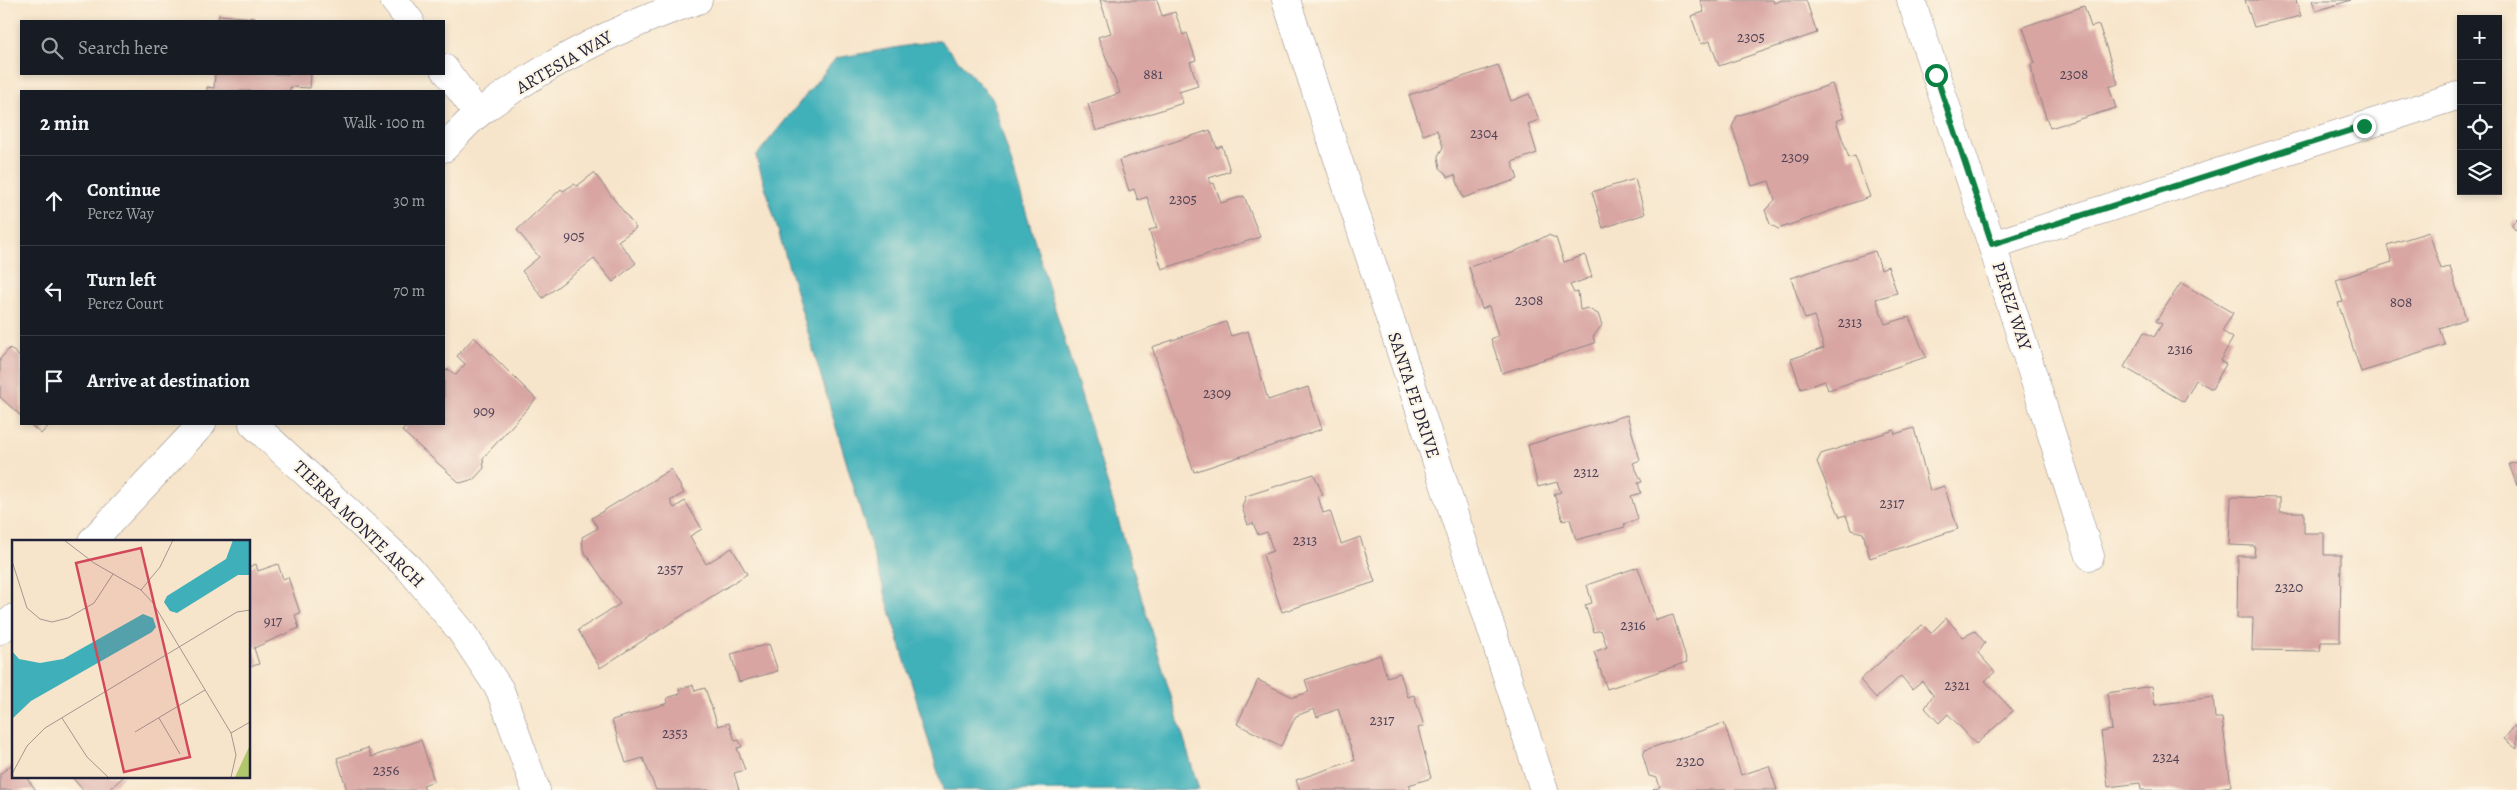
<!DOCTYPE html>
<html lang="en">
<head>
<meta charset="utf-8">
<style>
	body { margin:0; font-family:Alegreya,serif; background:#20242c; color:#f1f3f6 }
	.controls { position:absolute; right:15px; top:15px; display:grid; overflow:hidden; border-radius:0px; box-shadow:0 2px 8px #0003 }
	.controls button { width:45px; height:45px; display:grid; place-items:center; padding:0; border:0; border-bottom:1px solid #363941; background:#171b24; color:#f1f3f6; font:25px sans-serif }
	.stop { position:absolute; width:15px; height:15px; margin:-11px; border:4px solid #0b8043; border-radius:50%; background:#fff }
	.stop.end { background:#0b8043; border-color:#fff; box-shadow:0 1px 5px #0008 }
	.list { margin:0; padding:0; list-style:none }
	h2 { display:flex; justify-content:space-between; align-items:center; height:65px; margin:0; padding:0 20px; font-size:21px }
	h2 small { font-size:16px; font-weight:400; color:#9ea1a6 }
	.list li { display:grid; grid-template-columns:32px 1fr auto; gap:15px; align-items:center; box-sizing:border-box; height:90px; padding:0 20px; border-top:1px solid #363941 }
	.list b { display:block; font-size:19px; white-space:nowrap }
	.list p { margin:0; font-size:16px; white-space:nowrap; color:#9ea1a6 }
	.list em { font-size:16px; font-style:normal; color:#9ea1a6 }
	.icon { flex:none; width:28px; height:28px; fill:none; stroke:currentColor; stroke-width:2; stroke-linecap:round; stroke-linejoin:round }
	.map { position:relative; flex:none; width:2517px; height:790px; overflow:hidden }
	.search { position:absolute; background:#171b24; box-shadow:0 2px 8px #0003; left:20px; top:20px; width:425px; height:55px; display:flex; align-items:center; gap:12px; box-sizing:border-box; padding:0 18px; border-radius:0px; color:#9ea1a6; font-size:19px }
	.panel { position:absolute; background:#171b24; box-shadow:0 2px 8px #0003; left:20px; top:90px; width:425px; height:335px; border-radius:0px }
	.map>svg:first-child { display:block }
	.water { fill:#3fb0b9; stroke:#30697a }
	.building { fill:#d8a5a3 }
	.lines { fill:none; stroke-linecap:round; stroke-linejoin:round }
	.minor-casing { stroke:#8c8483; stroke-width:29 }
	.minor { stroke:#fff; stroke-width:28 }
	.route { stroke:#0b8043; stroke-width:6 }
	.labels { text-anchor:middle; stroke-width:4.5; stroke-linejoin:round; paint-order:stroke }
	.number-label { font-size:15px; fill:#504355 }
	.street-label { font-size:18px; fill:#22223b; stroke:#fcf5e5 }
	.inset-road { fill:none; stroke:#a29791; stroke-width:1 }
	.view { fill:#d1495b; fill-opacity:0.15; stroke:#d1495b; stroke-width:2.5 }
	.inset-edge { fill:none; stroke:#22223b; stroke-width:2.5 }
</style>
</head>
<body>
<div class="map">
<svg width="2517" height="790" viewBox="0 0 2517 790">
	<rect width="100%" height="100%" fill="#fcf5e5"/>
	<filter id="ink" filterUnits="userSpaceOnUse"><feTurbulence type="fractalNoise" baseFrequency=".02" numOctaves="2"/><feDisplacementMap in="SourceGraphic" scale="10" xChannelSelector="R" yChannelSelector="G"/><feConvolveMatrix kernelMatrix="1 2 1 2 8 2 1 2 1" color-interpolation-filters="sRGB"/></filter>
	<filter id="wash" filterUnits="userSpaceOnUse"><feTurbulence type="fractalNoise" baseFrequency=".0096" numOctaves="4" result="noise"/><feDisplacementMap in="SourceGraphic" scale="20" xChannelSelector="R" yChannelSelector="G"/><feGaussianBlur stdDeviation="1.12" result="paint"/><feColorMatrix in="noise" values="0 0 0 0 0 0 0 0 0 0 0 0 0 0 0 0 0 1.4 0 .05"/><feComposite in="paint" operator="in"/></filter>
	<g filter="url(#wash)">
		<rect width="100%" height="100%" fill="#f7e5cb"/>
		<polygon class="water" points="940,40 992,98 1199,790 943,790 756,156 836,58"/>
		<g id="blocks">
			<g class="building">
				<polygon points="1100,0 1157,0 1162,16 1175,12 1183,35 1187,33 1196,60 1190,62 1198,86 1179,92 1183,103 1096,131 1088,104 1120,93 1098,37 1111,33"/>
				<polygon points="1700,0 1773,0 1774,3 1782,0 1806,0 1817,33 1719,66 1710,41 1701,44 1691,16 1704,12"/>
				<polygon points="2245,0 2296,0 2301,16 2254,27"/>
				<polygon points="2312,0 2351,0 2316,11"/>
				<polygon points="2084,6 2091,27 2099,25 2118,84 2109,87 2116,108 2050,128 2034,83 2031,64 2035,63 2023,27"/>
				<polygon points="219,15 255,18 255,21 218,21"/>
				<polygon points="1498,65 1511,101 1529,94 1539,120 1528,124 1537,153 1512,162 1518,179 1463,198 1455,175 1448,177 1440,168 1438,156 1443,147 1437,130 1423,135 1409,95"/>
				<polygon points="215,74 311,74 310,88 290,87 290,91 207,91 207,87 214,88"/>
				<polygon points="1832,84 1844,118 1836,121 1849,158 1855,156 1870,197 1778,229 1770,224 1765,210 1775,200 1769,181 1752,186 1732,127 1737,116"/>
				<polygon points="1210,130 1217,148 1222,146 1230,171 1209,178 1211,184 1214,183 1221,203 1244,196 1260,237 1162,269 1149,230 1157,228 1147,197 1138,200 1134,189 1129,191 1119,160"/>
				<polygon points="594,173 636,228 618,241 636,263 613,282 594,259 543,298 522,271 539,257 517,230 561,189 563,191 574,184 577,186"/>
				<polygon points="1635,179 1645,214 1603,228 1592,192"/>
				<polygon points="2517,219 2517,232 2511,225"/>
				<polygon points="2429,232 2441,269 2450,267 2466,319 2439,328 2445,345 2361,372 2338,303 2343,302 2336,280 2392,262 2387,245"/>
				<polygon points="1548,235 1556,238 1564,262 1585,255 1592,277 1570,285 1574,293 1578,292 1580,310 1587,308 1598,314 1602,325 1593,337 1595,343 1502,373 1491,339 1498,336 1489,306 1482,309 1469,267 1512,253"/>
				<polygon points="1875,251 1881,269 1888,266 1897,293 1876,299 1885,324 1909,317 1926,357 1828,390 1825,381 1801,389 1791,359 1824,348 1814,316 1805,319 1791,278"/>
				<polygon points="2181,283 2233,313 2222,331 2233,338 2220,361 2226,364 2212,389 2196,380 2184,402 2124,367 2144,332 2154,337 2162,324 2156,321"/>
				<polygon points="1226,322 1231,336 1248,331 1268,400 1308,387 1322,429 1194,472 1152,347"/>
				<polygon points="474,337 536,399 483,458 484,468 474,479 460,483 402,431 406,427 402,424 444,424 444,373 448,369 456,375 465,364 457,356"/>
				<polygon points="10,348 21,358 21,416 0,397 0,359"/>
				<polygon points="1627,415 1640,460 1633,463 1642,482 1638,483 1641,493 1631,496 1638,519 1624,524 1625,527 1576,540 1570,519 1563,521 1554,494 1561,492 1557,482 1538,487 1528,445"/>
				<polygon points="30,424 50,424 41,434"/>
				<polygon points="1914,428 1930,491 1944,486 1958,529 1870,558 1863,533 1851,530 1846,515 1840,517 1817,462 1821,454 1894,430 1895,434"/>
				<polygon points="2517,462 2517,486 2509,464"/>
				<polygon points="671,469 684,493 670,501 674,508 685,501 702,529 690,536 706,564 732,548 747,574 600,668 578,630 620,604 583,550 582,537 598,528 592,518"/>
				<polygon points="1314,474 1323,495 1318,496 1323,513 1330,511 1341,544 1360,537 1375,582 1282,612 1263,555 1273,551 1267,532 1258,535 1253,523 1248,525 1242,507 1246,496"/>
				<polygon points="2231,497 2280,498 2280,512 2304,512 2304,533 2324,533 2324,555 2341,555 2340,642 2321,642 2320,651 2252,650 2253,618 2237,618 2238,556 2254,556 2255,546 2229,545"/>
				<polygon points="256,564 258,571 278,564 283,579 288,577 300,613 295,615 299,628 254,648 259,664 249,667 249,567"/>
				<polygon points="1638,567 1656,620 1673,615 1687,662 1607,689 1594,652 1607,647 1601,630 1594,632 1585,605 1592,603 1587,585"/>
				<polygon points="1946,618 1963,637 1975,631 1985,643 1978,653 1995,672 1985,681 2013,711 1976,744 1948,714 1939,723 1925,708 1933,695 1922,681 1912,689 1901,676 1876,698 1860,680 1922,625 1931,633"/>
				<polygon points="769,644 778,671 739,682 731,654"/>
				<polygon points="1380,655 1387,677 1400,673 1408,697 1414,695 1424,726 1418,728 1431,778 1409,785 1411,790 1300,790 1296,780 1355,760 1338,709 1317,717 1314,709 1296,716 1281,746 1237,724 1258,680 1293,697 1309,692 1305,680"/>
				<polygon points="693,685 695,691 705,688 718,726 729,723 735,741 739,740 742,747 737,748 745,770 734,773 739,790 656,790 643,758 626,763 612,720 668,703 667,698 680,694 679,689"/>
				<polygon points="2152,686 2155,705 2213,697 2215,718 2222,718 2231,786 2205,790 2141,790 2140,783 2108,787 2101,732 2112,730 2107,693"/>
				<polygon points="1724,723 1741,775 1769,766 1777,790 1653,790 1660,787 1657,778 1649,776 1643,756 1645,750"/>
				<polygon points="2517,723 2517,749 2504,739"/>
				<polygon points="421,740 434,781 423,785 425,790 347,790 337,758 368,748 371,757"/>
				<polygon points="14,763 14,776 25,776 36,790 0,790 0,774"/>
				<polygon points="71,776 124,776 109,790 83,790"/>
			</g>
		</g>
	</g>
	<g filter="url(#ink)">
		<use href="#blocks" fill-opacity="0" stroke="#8c8483" stroke-width="1"/>
		<g class="lines">
			<g class="minor-casing">
				<g id="minor">
					<polyline points="394,0 410,21"/>
					<polyline points="1286,0 1544,790"/>
					<polyline points="1911,0 1992,245 2090,556"/>
					<polyline points="444,68 478,114"/>
					<path d="M444,148C455,137 466,123 479,113C545,64 620,26 698,0"/>
					<polyline points="1992,245 2457,96"/>
					<polyline points="253,424 409,568 461,631 500,690 536,790"/>
					<polyline points="92,541 202,424"/>
					<polyline points="0,630 14,618"/>
				</g>
			</g>
			<use href="#minor" class="minor"/>
		</g>
	</g>
	<g class="lines" filter="url(#ink)">
		<polyline class="route" points="1936,75 1992,244 2364,126"/>
	</g>
	<g class="labels">
		<g class="number-label">
			<text x="1751" y="42">2305</text>
			<text x="1153" y="79">881</text>
			<text x="2074" y="79">2308</text>
			<text x="1484" y="138">2304</text>
			<text x="1795" y="162">2309</text>
			<text x="1183" y="204">2305</text>
			<text x="574" y="241">905</text>
			<text x="1529" y="305">2308</text>
			<text x="2401" y="307">808</text>
			<text x="1850" y="327">2313</text>
			<text x="2180" y="354">2316</text>
			<text x="1217" y="398">2309</text>
			<text x="484" y="416">909</text>
			<text x="1586" y="477">2312</text>
			<text x="1892" y="508">2317</text>
			<text x="1305" y="545">2313</text>
			<text x="670" y="574">2357</text>
			<text x="2289" y="592">2320</text>
			<text x="273" y="626">917</text>
			<text x="1633" y="630">2316</text>
			<text x="1957" y="690">2321</text>
			<text x="1382" y="725">2317</text>
			<text x="675" y="738">2353</text>
			<text x="2166" y="762">2324</text>
			<text x="1690" y="766">2320</text>
			<text x="386" y="775">2356</text>
		</g>
		<g class="street-label">
			<text transform="translate(564 62) rotate(-30)" y="6">ARTESIA WAY</text>
			<text transform="translate(2012 306) rotate(72)" y="6">PEREZ WAY</text>
			<text transform="translate(1414 395) rotate(72)" y="6">SANTA FE DRIVE</text>
			<text transform="translate(359 524) rotate(44)" y="6">TIERRA MONTE ARCH</text>
		</g>
	</g>
	<g transform="translate(12 540)">
		<rect width="238" height="238" fill="#f7e5cb"/>
		<path d="M237,207V237H223Z" fill="#b1c76b"/>
		<path d="M221,0H237V35H226L165,73L158,71L152,62L155,56L214,19ZM131,74L141,78L144,87L140,92L19,161L0,179V111L7,119L28,123L51,119Z" fill="#3fb0b9"/>
		<path class="inset-road" d="M52,0L82,23L129,50L141,63L219,193L224,215L219,237M0,21L15,68L28,79L40,82L56,78L82,63L101,34M129,50L148,27L161,0M50,178L75,217L96,237M147,178L168,214M123,192L193,150M219,193L238,182M0,234L15,206L33,188L225,72L238,70"/>
		<path class="view" d="M129,8L178,217L112,232L64,23Z"/>
		<rect width="238" height="238" class="inset-edge"/>
	</g>
</svg>
<div class="controls">
<button>+</button>
<button>−</button>
<button><svg class="icon" aria-label="locate" viewBox="0 0 24 24"><circle cx="12" cy="12" r="6"/><path d="M12 2v4M12 18v4M2 12h4M18 12h4"/></svg></button>
<button><svg class="icon" aria-label="layers" viewBox="0 0 24 24"><path d="M12 4l9 5-9 5-9-5zM3 14l9 5 9-5"/></svg></button>
</div>
<div class="stop" style="left:1936px;top:75px"></div>
<div class="stop end" style="left:2364px;top:126px"></div>
<div class="search"><svg class="icon" aria-label="search" viewBox="0 0 24 24"><circle cx="10" cy="10" r="6"/><path d="M15 15l6 6"/></svg>Search here</div>
<section class="panel">
<h2>2 min<small>Walk · 100 m</small></h2>
<ul class="list">
<li><svg class="icon" aria-label="ahead" viewBox="0 0 24 24"><path d="M12 20V5M6 11l6-6 6 6"/></svg><div><b>Continue</b><p>Perez Way</p></div><em>30 m</em></li>
<li><svg class="icon" aria-label="left" viewBox="0 0 24 24"><path d="M17 20v-9H6M10 6l-5 5 5 5"/></svg><div><b>Turn left</b><p>Perez Court</p></div><em>70 m</em></li>
<li><svg class="icon" aria-label="arrive" viewBox="0 0 24 24"><path d="M6 21V4h12l-3 4 3 4H6"/></svg><div><b>Arrive at destination</b></div></li>
</ul>
</section>
</div>
</body>
</html>
